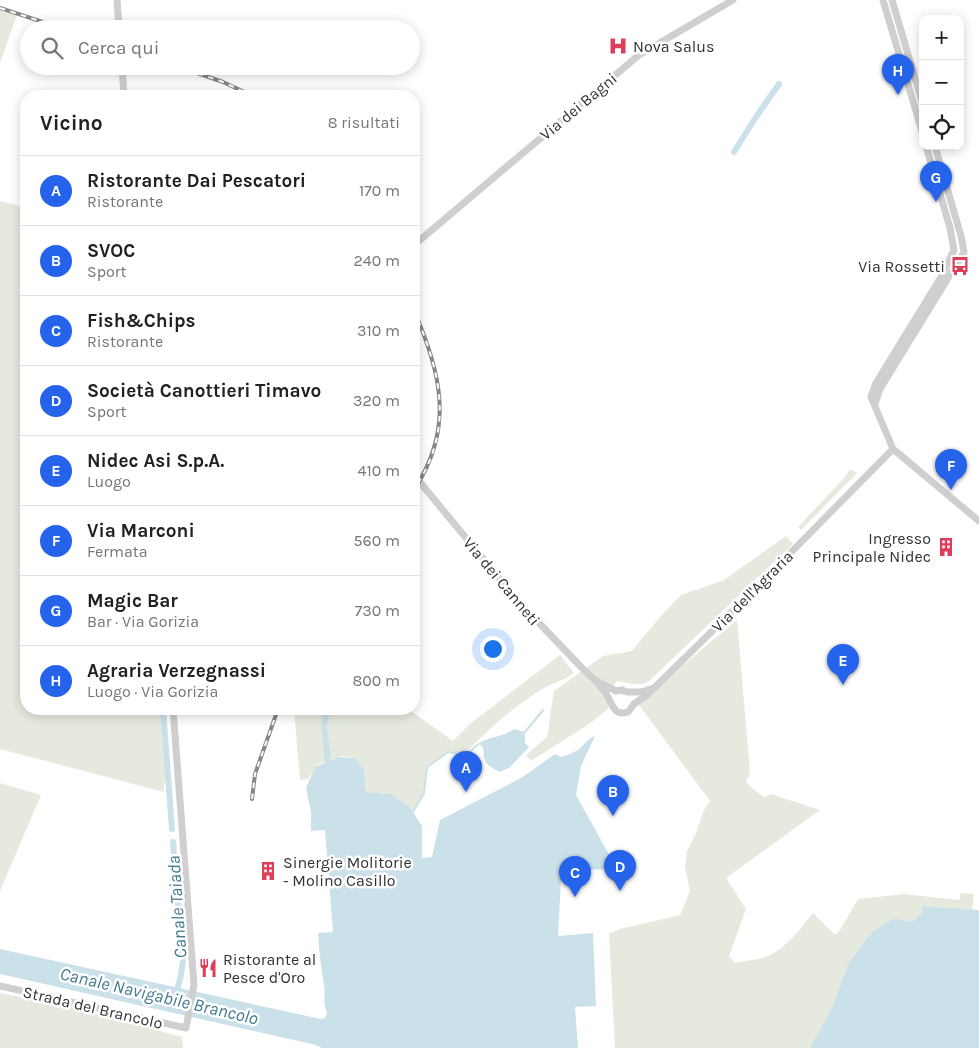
<!DOCTYPE html>
<html lang="it">
<head>
<meta charset="utf-8">
<style>
	body { margin:0; font-family:Karla,sans-serif; background:#f6f6f6; color:#202124 }
	.controls { position:absolute; right:15px; top:15px; display:grid; overflow:hidden; border-radius:10px; box-shadow:0 2px 12px #0003 }
	.controls button { width:45px; height:45px; display:grid; place-items:center; padding:0; border:0; border-bottom:1px solid #e0e0e0; background:#fff; color:#202124; font:25px sans-serif }
	.you { position:absolute; left:492px; top:648px; width:18px; height:18px; margin:-12px; border:4px solid #fff; border-radius:50%; background:#1a73e8; box-shadow:0 0 0 8px #1a73e833 }
	.badge { display:grid; place-items:center; width:32px; height:32px; border-radius:50%; background:#2563eb; color:#fff; font-size:16px; font-weight:700 }
	.pin { position:absolute; translate:-50% -41px; filter:drop-shadow(0 1px 2px #0008) }
	.pin::after { content:''; position:absolute; top:26px; width:18px; height:15px; background:inherit; clip-path:polygon(0 0,100% 0,50% 100%) }
	.list { margin:0; padding:0; list-style:none }
	h2 { display:flex; justify-content:space-between; align-items:center; height:65px; margin:0; padding:0 20px; font-size:21px }
	h2 small { font-size:16px; font-weight:400; color:#757577 }
	.list li { display:grid; grid-template-columns:32px 1fr auto; gap:15px; align-items:center; box-sizing:border-box; height:70px; padding:0 20px; border-top:1px solid #e0e0e0 }
	.list b { display:block; font-size:19px; white-space:nowrap }
	.list p { margin:0; font-size:16px; white-space:nowrap; color:#757577 }
	.list em { font-size:16px; font-style:normal; color:#757577 }
	.icon { flex:none; width:28px; height:28px; fill:none; stroke:currentColor; stroke-width:2; stroke-linecap:round; stroke-linejoin:round }
	.map { position:relative; flex:none; width:979px; height:1048px; overflow:hidden }
	.search { position:absolute; background:#fff; box-shadow:0 2px 12px #0003; left:20px; top:20px; width:400px; height:55px; display:flex; align-items:center; gap:12px; box-sizing:border-box; padding:0 18px; border-radius:28px; color:#757577; font-size:19px }
	.panel { position:absolute; background:#fff; box-shadow:0 2px 12px #0003; left:20px; top:90px; width:400px; height:625px; border-radius:20px }
	.map>svg:first-child { display:block }
	.green { fill:#e6eade }
	.water { fill:#cbe1ea }
	.lines { fill:none; stroke-linecap:round; stroke-linejoin:round }
	.stream { stroke:#cbe1ea; stroke-width:2 }
	.canal { stroke:#cbe1ea; stroke-width:6 }
	.minor { stroke:#cfcfcf; stroke-width:7 }
	.rail-casing { stroke:#878787; stroke-width:4 }
	.rail { stroke:#fff; stroke-width:2; stroke-dasharray:5.5; stroke-linecap:butt }
	.labels { text-anchor:middle; stroke-width:5; stroke-linejoin:round; paint-order:stroke }
	.poi-label { font-size:16px; fill:#323232; stroke:#fff; text-anchor:start }
	.street-label { font-size:16px; fill:#323232; stroke:#fff }
	.water-label { font-size:18px; font-style:italic; fill:#427a91; stroke:#fff }
</style>
</head>
<body>
<div class="map">
<svg width="979" height="1048" viewBox="0 0 979 1048">
	<rect width="100%" height="100%" fill="#fff"/>
	<g class="green">
		<polygon points="0,10 17,15 0,63"/>
		<polygon points="0,201 26,208 26,709 162,709 167,783 164,783 164,792 0,749"/>
		<polygon points="850,469 857,473 801,530 798,527 845,477"/>
		<path d="M786,536L793,544L649,681C639,688 628,682 617,681L605,696L609,703L608,709L589,724L531,761L526,755L547,737L554,691L603,656L632,651L660,617L681,595L724,580Z"/>
		<path d="M737,620L750,772L746,782L753,789L764,797L771,794L820,810L726,878L746,909L729,956L735,963C744,961 754,960 763,958C785,950 799,931 813,913L835,935L840,930L858,899L904,894L960,900V893L974,894L972,910L923,906L922,913L911,922L894,918L872,932L849,962L832,1007L810,1048H615L609,934L620,929L680,915L690,891L685,867L687,851L696,833L704,810L710,801L639,705L677,670Z"/>
		<path d="M560,655L574,673C565,680 556,682 546,687C517,703 485,732 463,756L448,752L428,767L424,793L413,812L409,806L389,794L366,792L364,769L355,758L341,756L317,765L308,779L300,780L294,709H408L453,741L471,723Z"/>
		<polygon points="0,783 41,795 0,891"/>
		<polygon points="0,993 71,1007 182,1037 183,1048 0,1048"/>
	</g>
	<g class="water">
		<path d="M514,729L525,732V743L529,747L509,768L499,772C494,769 486,765 484,758C483,753 484,750 482,746L478,744C489,736 502,738 514,729Z"/>
		<path d="M595,736L581,766L576,795L617,869L572,870L561,880L558,936L593,933L596,1006L575,1007L578,1048H322L316,1045L0,974V949L321,1019L325,1018L327,1013C322,1001 326,996 324,985C321,968 319,951 318,933L333,932L325,830L311,831V812L306,788L315,767L338,757L355,758L364,769L366,792L391,794L409,806L422,826V858L432,857L440,820L521,778L555,754L561,757C567,755 573,753 578,750C584,745 588,738 595,736Z"/>
		<polygon points="923,906 979,910 979,1048 810,1048 832,1007 849,962 872,932 894,918 911,922 922,913"/>
	</g>
	<g class="lines">
		<g class="stream">
			<polyline points="525,732 543,710"/>
			<path d="M413,812L424,793L427,767L448,752C464,756 466,757 478,744"/>
		</g>
		<g class="canal">
			<polyline points="734,152 754,120 779,84"/>
			<polyline points="163,709 172,829"/>
			<polyline points="327,709 324,725 328,761"/>
			<polyline points="173,842 183,960 181,975 176,994"/>
		</g>
		<g class="minor">
			<polyline points="117,0 119,29"/>
			<polyline points="883,0 923,135"/>
			<polyline points="892,0 923,105"/>
			<polyline points="122,66 124,96"/>
			<polyline points="926,146 950,228 954,250 941,277 876,383 871,397 893,449 979,521"/>
			<polyline points="414,245 639,55 733,0"/>
			<polyline points="875,404 880,389 964,252 961,236 935,146"/>
			<polyline points="414,475 518,601 582,668 596,681 616,691 622,690 627,692 641,692 651,689"/>
			<path d="M596,681C600,686 605,691 608,697C613,707 615,716 628,712L634,704L647,695L750,594L893,449"/>
			<polyline points="0,986 186,1028 194,985 173,709"/>
		</g>
		<g class="rail-casing">
			<g id="rail">
				<polyline points="0,8 64,29"/>
				<polyline points="177,66 223,82 253,96"/>
				<path d="M414,310C441,375 455,427 414,490"/>
				<polyline points="252,799 255,774 278,709"/>
			</g>
		</g>
		<use href="#rail" class="rail"/>
	</g>
	<defs>
		<g id="hospital-bare" transform="scale(1.5)"><path d="M-5-5h3v3.5h4V-5h3V5h-3V1.5h-4V5h-3Z" fill="#de3e59" stroke="#fff" stroke-width="2.5" paint-order="stroke"/></g>
		<g id="bus-bare" transform="scale(1.5)"><path d="M-5-6H5V4H4V6H2V4H-2V6H-4V4H-5ZM-3.5-4V0h7V-4ZM-3.5 1.2v1.5H-2V1.2ZM2 1.2v1.5H3.5V1.2Z" fill="#de3e59" stroke="#fff" stroke-width="2.5" paint-order="stroke"/></g>
		<g id="building-bare" transform="scale(1.5)"><path d="M-4-6H4V6H1V3H-1V6H-4ZM-2.5-4.3h1.7v1.8h-1.7ZM.8-4.3h1.7v1.8H.8ZM-2.5-1h1.7V.8h-1.7ZM.8-1h1.7V.8H.8Z" fill="#de3e59" stroke="#fff" stroke-width="2.5" paint-order="stroke"/></g>
		<g id="restaurant-bare" transform="scale(1.5)"><path d="M-5-6h1v4h1v-4h1v4h1v-4h1v5L-1.5 .5V6h-2V.5L-5-1ZM5-6V6H3V1.5H1.5Q1.5-4 5-6Z" fill="#de3e59" stroke="#fff" stroke-width="2.5" paint-order="stroke"/></g>
	</defs>
	<g fill-rule="evenodd">
		<use href="#hospital-bare" x="618" y="46"/>
		<use href="#bus-bare" x="960" y="266"/>
		<use href="#building-bare" x="946" y="547"/>
		<use href="#building-bare" x="268" y="871"/>
		<use href="#restaurant-bare" x="208" y="968"/>
	</g>
	<g class="labels">
		<g class="poi-label">
			<text x="633" y="52">Nova Salus</text>
			<text x="945" y="272" text-anchor="end">Via Rossetti</text>
			<text x="931" y="544" text-anchor="end">Ingresso<tspan x="931" dy="18">Principale Nidec</tspan></text>
			<text x="283" y="868">Sinergie Molitorie<tspan x="283" dy="18">- Molino Casillo</tspan></text>
			<text x="223" y="965">Ristorante al<tspan x="223" dy="18">Pesce d'Oro</tspan></text>
		</g>
		<g class="street-label">
			<text transform="translate(578 106) rotate(-40)" y="6">Via dei Bagni</text>
			<text transform="translate(502 581) rotate(50)" y="6">Via dei Canneti</text>
			<text transform="translate(752 591) rotate(-45)" y="6">Via dell'Agraria</text>
			<text transform="translate(93 1007) rotate(13)" y="6">Strada del Brancolo</text>
		</g>
		<g class="water-label">
			<text transform="translate(177 907) rotate(-94)" y="6">Canale Taiada</text>
			<text transform="translate(159 996) rotate(13)" y="6">Canale Navigabile Brancolo</text>
		</g>
	</g>
</svg>
<div class="controls">
<button>+</button>
<button>−</button>
<button><svg class="icon" aria-label="locate" viewBox="0 0 24 24"><circle cx="12" cy="12" r="6"/><path d="M12 2v4M12 18v4M2 12h4M18 12h4"/></svg></button>
</div>
<div class="you"></div>
<div class="pin badge" style="left:466px;top:792px">A</div>
<div class="pin badge" style="left:613px;top:816px">B</div>
<div class="pin badge" style="left:575px;top:897px">C</div>
<div class="pin badge" style="left:620px;top:891px">D</div>
<div class="pin badge" style="left:843px;top:685px">E</div>
<div class="pin badge" style="left:951px;top:490px">F</div>
<div class="pin badge" style="left:936px;top:202px">G</div>
<div class="pin badge" style="left:898px;top:95px">H</div>
<div class="search"><svg class="icon" aria-label="search" viewBox="0 0 24 24"><circle cx="10" cy="10" r="6"/><path d="M15 15l6 6"/></svg>Cerca qui</div>
<section class="panel">
<h2>Vicino<small>8 risultati</small></h2>
<ul class="list">
<li><span class="badge">A</span><div><b>Ristorante Dai Pescatori</b><p>Ristorante</p></div><em>170 m</em></li>
<li><span class="badge">B</span><div><b>SVOC</b><p>Sport</p></div><em>240 m</em></li>
<li><span class="badge">C</span><div><b>Fish&amp;Chips</b><p>Ristorante</p></div><em>310 m</em></li>
<li><span class="badge">D</span><div><b>Società Canottieri Timavo</b><p>Sport</p></div><em>320 m</em></li>
<li><span class="badge">E</span><div><b>Nidec Asi S.p.A.</b><p>Luogo</p></div><em>410 m</em></li>
<li><span class="badge">F</span><div><b>Via Marconi</b><p>Fermata</p></div><em>560 m</em></li>
<li><span class="badge">G</span><div><b>Magic Bar</b><p>Bar · Via Gorizia</p></div><em>730 m</em></li>
<li><span class="badge">H</span><div><b>Agraria Verzegnassi</b><p>Luogo · Via Gorizia</p></div><em>800 m</em></li>
</ul>
</section>
</div>
</body>
</html>
